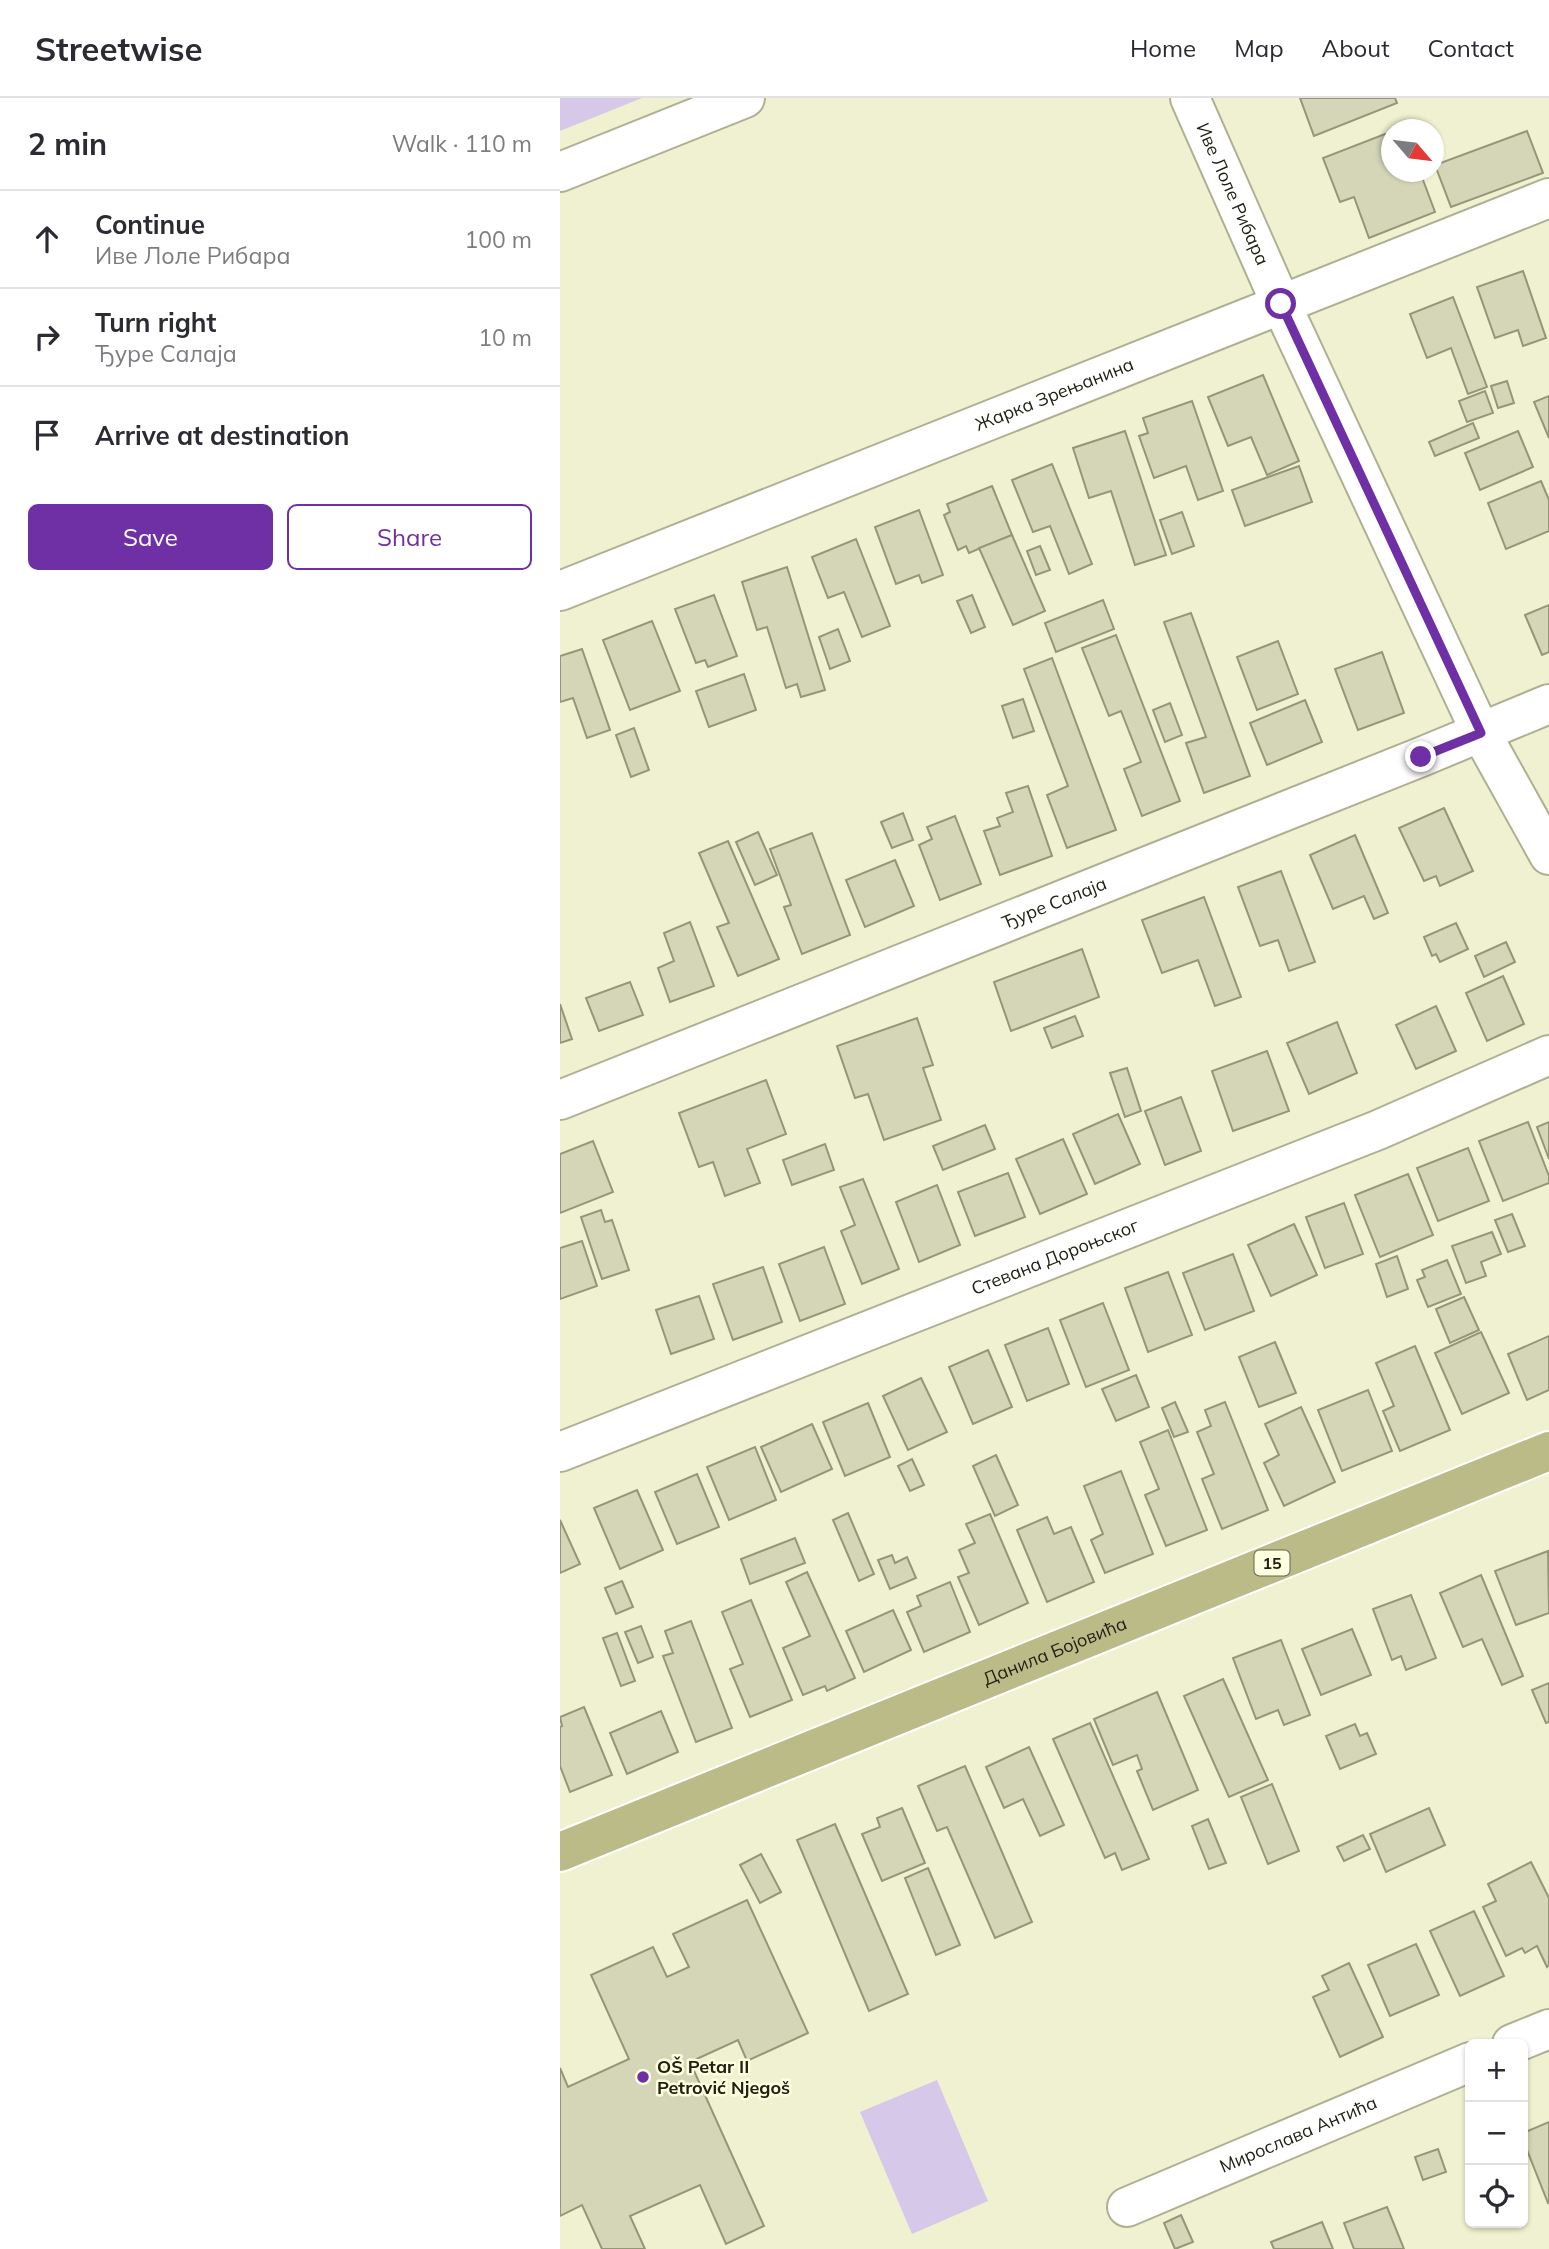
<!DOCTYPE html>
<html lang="en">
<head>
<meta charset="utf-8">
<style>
	body { margin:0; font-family:Mulish,sans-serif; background:#f2f2f3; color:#2b2b33 }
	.controls { position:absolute; right:21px; bottom:21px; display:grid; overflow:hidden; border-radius:10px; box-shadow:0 2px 5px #0004 }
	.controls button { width:63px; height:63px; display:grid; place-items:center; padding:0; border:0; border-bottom:2px solid #e1e1e2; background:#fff; color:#2b2b33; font:35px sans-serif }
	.compass { position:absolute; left:821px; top:21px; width:63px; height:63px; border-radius:50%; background:#fff; box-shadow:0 2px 5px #0004; rotate:118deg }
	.stop { position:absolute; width:21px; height:21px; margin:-16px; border:5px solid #6f30a5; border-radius:50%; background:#fff }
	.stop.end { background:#6f30a5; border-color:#fff; box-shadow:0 2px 7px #0008 }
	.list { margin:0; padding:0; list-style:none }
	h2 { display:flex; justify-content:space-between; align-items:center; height:91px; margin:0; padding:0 28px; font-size:30px }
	h2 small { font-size:23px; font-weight:400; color:#7c7c81 }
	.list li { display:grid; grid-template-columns:46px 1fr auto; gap:21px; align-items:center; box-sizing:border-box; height:98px; padding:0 28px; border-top:2px solid #e1e1e2 }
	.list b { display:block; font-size:26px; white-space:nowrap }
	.list p { margin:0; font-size:23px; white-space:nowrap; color:#7c7c81 }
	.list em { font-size:23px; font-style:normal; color:#7c7c81 }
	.actions { display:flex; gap:14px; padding:21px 28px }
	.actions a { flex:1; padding:16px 0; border:2px solid #6f30a5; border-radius:10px; text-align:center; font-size:24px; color:#6f30a5 }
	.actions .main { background:#6f30a5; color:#fff }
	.icon { flex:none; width:38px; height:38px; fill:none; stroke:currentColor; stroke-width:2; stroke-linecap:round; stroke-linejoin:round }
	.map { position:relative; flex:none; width:989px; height:2151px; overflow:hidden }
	header { display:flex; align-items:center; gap:42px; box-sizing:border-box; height:98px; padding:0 35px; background:#fff; border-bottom:2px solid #e1e1e2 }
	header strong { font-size:33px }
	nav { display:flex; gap:38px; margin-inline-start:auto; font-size:24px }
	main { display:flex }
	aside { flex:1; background:#fff }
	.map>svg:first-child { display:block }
	.green { fill:#d6c8e9 }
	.building { fill:#d4d6b7; stroke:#959679; stroke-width:2 }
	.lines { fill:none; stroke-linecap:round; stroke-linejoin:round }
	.minor-casing { stroke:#aeb092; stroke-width:42 }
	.major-casing { stroke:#fff; stroke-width:42 }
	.minor { stroke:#fff; stroke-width:38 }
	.major { stroke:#bbbb87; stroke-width:38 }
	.route { stroke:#6f30a5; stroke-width:9 }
	.poi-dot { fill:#6f30a5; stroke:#fdffdf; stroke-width:2.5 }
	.labels { text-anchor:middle; stroke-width:5; stroke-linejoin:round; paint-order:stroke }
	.shield { fill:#fdffdf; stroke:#626452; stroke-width:2 }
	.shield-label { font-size:16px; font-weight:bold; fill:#202115 }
	.street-label { font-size:18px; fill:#202115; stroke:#fdffdf }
	.poi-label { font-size:18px; font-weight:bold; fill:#202115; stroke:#fdffdf; text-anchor:start }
</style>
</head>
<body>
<header>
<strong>Streetwise</strong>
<nav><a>Home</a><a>Map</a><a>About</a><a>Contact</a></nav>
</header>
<main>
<aside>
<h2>2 min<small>Walk · 110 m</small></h2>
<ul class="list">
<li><svg class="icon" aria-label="ahead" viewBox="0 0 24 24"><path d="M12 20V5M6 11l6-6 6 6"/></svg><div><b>Continue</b><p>Иве Лоле Рибара</p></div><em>100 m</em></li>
<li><svg class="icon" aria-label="right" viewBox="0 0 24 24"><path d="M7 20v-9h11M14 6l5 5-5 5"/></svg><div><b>Turn right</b><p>Ђуре Салаја</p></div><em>10 m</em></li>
<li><svg class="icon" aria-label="arrive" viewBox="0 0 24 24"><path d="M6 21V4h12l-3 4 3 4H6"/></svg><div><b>Arrive at destination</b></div></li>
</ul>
<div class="actions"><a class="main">Save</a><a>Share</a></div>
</aside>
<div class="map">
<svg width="989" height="2151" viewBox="0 0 989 2151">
	<rect width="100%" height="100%" fill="#f0f1d1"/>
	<g class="green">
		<polygon points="0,0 82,0 0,33"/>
		<polygon points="377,1982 428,2103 352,2136 300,2014"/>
	</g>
	<g class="building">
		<polygon points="740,0 835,0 837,5 754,38"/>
		<polygon points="967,33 983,75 891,109 875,67"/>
		<polygon points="825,36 832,52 832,74 860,74 875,114 809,140 794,99 780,104 763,60"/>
		<polygon points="963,173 986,240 963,248 958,232 935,240 917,189"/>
		<polygon points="893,199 927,289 908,296 891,250 867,260 850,216"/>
		<polygon points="703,277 739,363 707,377 691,339 668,348 648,299"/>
		<polygon points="947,283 954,305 938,310 931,288"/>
		<polygon points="925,293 933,315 907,324 899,303"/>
		<polygon points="989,298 989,340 974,304"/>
		<polygon points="632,303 663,393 638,402 626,368 594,380 579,338 588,335 583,320"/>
		<polygon points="913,325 919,340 875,358 869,344"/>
		<polygon points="565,333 606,457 575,467 551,393 529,400 513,350"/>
		<polygon points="958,333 973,369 920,392 905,355"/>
		<polygon points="492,366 532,466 509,476 490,428 473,434 452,382"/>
		<polygon points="739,368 752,404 685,428 672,392"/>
		<polygon points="981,383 989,402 989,433 946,451 928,405"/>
		<polygon points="432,388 452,437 409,455 406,448 398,452 384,417 390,414 387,406"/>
		<polygon points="359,412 383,477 362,485 359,477 336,486 315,429"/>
		<polygon points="622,414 634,448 612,456 600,422"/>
		<polygon points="452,437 485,513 453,527 419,450"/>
		<polygon points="296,441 330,528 302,539 284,494 268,500 252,459"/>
		<polygon points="480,448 490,472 476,477 467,453"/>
		<polygon points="227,469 265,592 241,599 237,586 226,590 207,529 197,532 182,484"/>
		<polygon points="154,497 177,558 148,569 145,562 136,565 115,511"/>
		<polygon points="412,497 425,529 411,535 397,503"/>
		<polygon points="543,502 554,531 496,554 485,525"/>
		<polygon points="989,507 989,554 982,557 965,517"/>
		<polygon points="631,515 690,678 644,695 626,645 646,639 604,524"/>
		<polygon points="92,523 120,593 70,612 43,542"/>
		<polygon points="278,531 290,563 270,571 259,539"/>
		<polygon points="556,537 620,703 582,718 564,671 581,664 561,613 549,618 522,550"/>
		<polygon points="718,543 738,596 697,612 677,559"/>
		<polygon points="22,551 50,632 27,640 13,600 0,604 0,558"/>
		<polygon points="822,554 844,615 798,632 775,571"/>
		<polygon points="492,560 556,732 507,750 487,697 508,688 464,571"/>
		<polygon points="184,576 196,612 149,629 136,593"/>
		<polygon points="463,601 474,633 453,640 442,608"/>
		<polygon points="745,602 762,644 707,667 690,625"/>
		<polygon points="610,605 622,637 605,644 593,612"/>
		<polygon points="74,630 89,672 71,679 56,637"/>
		<polygon points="468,688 492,758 440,777 424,733 440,728 437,720 453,714 446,695"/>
		<polygon points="884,710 913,773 880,788 876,778 864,783 839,730"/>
		<polygon points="343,715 353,742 332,750 321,724"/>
		<polygon points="395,718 421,786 380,802 359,747 372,741 367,729"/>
		<polygon points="198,734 217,777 195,787 176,744"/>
		<polygon points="252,735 290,837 242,856 224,809 231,807 210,751"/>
		<polygon points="795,737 828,815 814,821 804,798 773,811 750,757"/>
		<polygon points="168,743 219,861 178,878 157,829 169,825 139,755"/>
		<polygon points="335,762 354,808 305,829 286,782"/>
		<polygon points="721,773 755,864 729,873 718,842 700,848 678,789"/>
		<polygon points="644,799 681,899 655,908 638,862 602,875 582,822"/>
		<polygon points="130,824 154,888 110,904 98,870 114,863 104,835"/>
		<polygon points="896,825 908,851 880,864 876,856 872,858 864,839"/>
		<polygon points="946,844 955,864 924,879 915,858"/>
		<polygon points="522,851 539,899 451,933 434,884"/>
		<polygon points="943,878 964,926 927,943 906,895"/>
		<polygon points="70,884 83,917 39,933 26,900"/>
		<polygon points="0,906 12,941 0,945"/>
		<polygon points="876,908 896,953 856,971 836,927"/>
		<polygon points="515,918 523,938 492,950 484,930"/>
		<polygon points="357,920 373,967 363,970 381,1022 324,1042 308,996 295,1000 277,948"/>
		<polygon points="777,924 797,975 749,996 727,945"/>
		<polygon points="707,953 729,1013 673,1033 652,973"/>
		<polygon points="567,970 581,1013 565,1019 550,975"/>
		<polygon points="206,982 226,1036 187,1051 200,1085 165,1098 153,1064 139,1069 119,1015"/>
		<polygon points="621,999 641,1053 605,1067 585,1013"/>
		<polygon points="558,1016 580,1066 535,1086 513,1036"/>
		<polygon points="968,1024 989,1078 989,1085 943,1103 919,1043"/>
		<polygon points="989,1024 989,1061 977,1029"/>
		<polygon points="425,1027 435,1051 383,1072 373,1048"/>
		<polygon points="503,1041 527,1096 480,1116 456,1061"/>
		<polygon points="33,1043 53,1094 0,1115 0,1056"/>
		<polygon points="265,1046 274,1072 232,1087 223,1062"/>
		<polygon points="908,1050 929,1103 878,1123 857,1070"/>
		<polygon points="448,1075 465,1119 415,1138 398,1094"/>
		<polygon points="848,1076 873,1137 820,1159 795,1097"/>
		<polygon points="303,1081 339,1171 302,1186 281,1133 295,1127 280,1089"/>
		<polygon points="377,1087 400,1147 359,1164 336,1104"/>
		<polygon points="784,1105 803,1156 765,1170 746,1119"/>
		<polygon points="41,1112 45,1124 52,1122 69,1172 42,1181 21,1119"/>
		<polygon points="952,1116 965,1148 948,1154 935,1122"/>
		<polygon points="734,1126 757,1177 711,1198 688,1147"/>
		<polygon points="932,1134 941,1156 921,1164 926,1178 906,1185 892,1148"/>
		<polygon points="22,1143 37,1188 0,1201 0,1150"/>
		<polygon points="264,1149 285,1206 240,1223 219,1166"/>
		<polygon points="673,1156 694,1213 645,1232 623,1175"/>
		<polygon points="837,1158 848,1191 827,1199 816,1166"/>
		<polygon points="887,1162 901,1196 868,1209 857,1182 865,1179 862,1172"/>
		<polygon points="203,1169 222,1224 173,1242 153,1186"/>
		<polygon points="608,1174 632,1237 588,1254 565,1190"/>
		<polygon points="139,1198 154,1241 111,1256 96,1212"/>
		<polygon points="904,1199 919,1232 890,1245 876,1211"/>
		<polygon points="543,1205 569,1272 526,1289 500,1222"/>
		<polygon points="488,1230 509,1286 467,1303 445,1247"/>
		<polygon points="921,1234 949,1295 902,1316 875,1255"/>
		<polygon points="989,1238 989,1292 967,1302 948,1256"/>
		<polygon points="715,1244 736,1295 699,1309 679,1259"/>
		<polygon points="855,1248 890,1332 840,1353 823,1313 834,1308 816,1265"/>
		<polygon points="428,1252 452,1309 413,1326 389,1269"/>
		<polygon points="576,1277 589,1309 556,1323 542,1291"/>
		<polygon points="361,1280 387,1334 348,1352 323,1298"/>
		<polygon points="808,1292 832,1353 782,1373 758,1312"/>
		<polygon points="615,1304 628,1334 614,1339 602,1310"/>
		<polygon points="665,1304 708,1412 662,1431 642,1381 654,1376 637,1334 651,1328 645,1312"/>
		<polygon points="308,1305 330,1359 285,1378 263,1324"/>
		<polygon points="741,1309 775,1384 724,1408 704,1365 719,1357 705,1326"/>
		<polygon points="252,1326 272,1371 221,1394 201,1349"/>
		<polygon points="608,1332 647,1432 606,1448 585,1397 599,1391 580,1344"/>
		<polygon points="195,1349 216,1402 169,1422 147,1369"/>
		<polygon points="436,1357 458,1407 435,1418 413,1368"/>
		<polygon points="352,1361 364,1387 350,1393 338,1368"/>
		<polygon points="561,1373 593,1456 545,1475 531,1442 543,1436 524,1388"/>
		<polygon points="137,1376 159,1429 117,1446 95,1394"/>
		<polygon points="77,1392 103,1452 60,1471 34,1410"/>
		<polygon points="288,1415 314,1476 299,1483 273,1422"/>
		<polygon points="430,1416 468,1505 419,1527 398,1479 409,1475 399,1452 415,1445 406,1426"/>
		<polygon points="487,1419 494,1436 511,1429 534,1484 487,1504 457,1432"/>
		<polygon points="0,1422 20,1466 0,1475"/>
		<polygon points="235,1440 245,1465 190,1486 181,1461"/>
		<polygon points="988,1453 989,1515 956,1527 935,1473"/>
		<polygon points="332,1457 335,1465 347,1459 356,1480 330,1491 318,1462"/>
		<polygon points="247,1474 295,1580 267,1593 265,1588 243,1597 223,1550 250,1538 226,1484"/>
		<polygon points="921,1477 963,1578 942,1587 922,1541 903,1549 880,1495"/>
		<polygon points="62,1483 73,1509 56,1516 45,1490"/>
		<polygon points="390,1484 410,1534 364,1554 347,1514 361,1508 357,1498"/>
		<polygon points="851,1497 876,1560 846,1572 841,1558 832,1562 813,1511"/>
		<polygon points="191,1502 232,1602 190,1619 170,1571 183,1566 162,1514"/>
		<polygon points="333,1512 351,1552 304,1574 286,1533"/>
		<polygon points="131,1523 172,1630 136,1644 103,1558 113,1555 105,1533"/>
		<polygon points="81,1528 93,1559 78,1565 65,1534"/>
		<polygon points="792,1531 811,1577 761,1597 742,1551"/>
		<polygon points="57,1535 75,1583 61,1588 43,1540"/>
		<polygon points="721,1542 750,1617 724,1627 718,1612 696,1621 673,1560"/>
		<polygon points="663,1581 708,1682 669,1699 624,1598"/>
		<polygon points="989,1585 989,1624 986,1625 972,1592"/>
		<polygon points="597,1594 638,1692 593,1712 577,1673 582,1671 577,1657 553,1667 534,1621"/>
		<polygon points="24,1609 52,1677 10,1694 0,1668 0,1629 2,1628 0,1619"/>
		<polygon points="101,1613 118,1654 67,1676 50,1635"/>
		<polygon points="530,1625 589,1761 562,1772 555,1755 545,1760 493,1641"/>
		<polygon points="795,1626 800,1638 807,1635 816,1656 780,1671 766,1638"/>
		<polygon points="469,1649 504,1727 480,1738 463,1701 444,1710 426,1669"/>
		<polygon points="405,1668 472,1824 435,1840 387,1729 377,1733 358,1688"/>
		<polygon points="712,1686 739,1753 708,1766 681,1699"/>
		<polygon points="342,1710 365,1765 322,1783 302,1736 320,1729 317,1720"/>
		<polygon points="869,1710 885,1747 826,1774 810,1736"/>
		<polygon points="648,1721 666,1765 649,1771 632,1728"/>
		<polygon points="275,1726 348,1896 309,1913 237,1742"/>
		<polygon points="803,1737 810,1751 784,1763 777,1749"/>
		<polygon points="201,1756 221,1794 200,1805 180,1767"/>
		<polygon points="971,1764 989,1800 989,1867 987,1869 977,1848 965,1855 962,1850 946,1858 923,1809 936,1803 928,1786"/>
		<polygon points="368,1770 400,1847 376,1857 345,1780"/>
		<polygon points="187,1802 248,1935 187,1963 178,1942 130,1964 204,2128 166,2146 140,2087 70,2118 85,2151 42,2151 22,2107 0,2118 0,1970 8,1989 69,1961 31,1877 93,1849 107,1879 129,1869 113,1836"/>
		<polygon points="914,1813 944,1878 900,1898 870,1833"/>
		<polygon points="856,1846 879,1897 830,1918 808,1867"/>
		<polygon points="789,1865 823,1939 780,1959 753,1899 769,1892 762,1878"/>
		<polygon points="989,2024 989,2104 988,2105 963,2042 963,2035"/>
		<polygon points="878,2051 886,2074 863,2082 855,2059"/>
		<polygon points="827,2109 844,2151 794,2151 784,2125"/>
		<polygon points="621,2117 633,2144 615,2151 604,2125"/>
		<polygon points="762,2124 773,2151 714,2151 711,2144"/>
	</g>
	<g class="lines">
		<g class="minor-casing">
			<g id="minor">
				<path id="s1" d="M630,0L721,206L921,635L989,757"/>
				<polyline points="0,74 185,0"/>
				<path id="s2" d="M0,493L989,100"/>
				<path id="s3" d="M0,1002L861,659L989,606"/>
				<path id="s4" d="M0,1354L818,1032L989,957"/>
				<polyline points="952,1946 989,1931"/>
				<path id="s5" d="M567,2109L910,1964"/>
			</g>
		</g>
		<g class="major-casing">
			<g id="major">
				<path id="s6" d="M0,1754L989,1353"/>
			</g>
		</g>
		<use href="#minor" class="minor"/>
		<use href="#major" class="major"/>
	</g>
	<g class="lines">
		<polyline class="route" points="721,206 921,635 861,659"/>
	</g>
	<circle class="poi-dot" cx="83" cy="1979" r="7"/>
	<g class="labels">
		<rect class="shield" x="694.5" y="1452.5" width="35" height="25" rx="5"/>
		<g class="shield-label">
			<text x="712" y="1471">15</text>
		</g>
		<g class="street-label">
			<text dy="6" stroke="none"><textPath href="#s1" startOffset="105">Иве Лоле Рибара</textPath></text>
			<text dy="6" stroke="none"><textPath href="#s2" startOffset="532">Жарка Зрењанина</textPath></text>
			<text dy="6" stroke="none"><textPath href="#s3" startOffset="532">Ђуре Салаја</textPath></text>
			<text dy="6" stroke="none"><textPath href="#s4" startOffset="532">Стевана Дороњског</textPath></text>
			<text dy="6" stroke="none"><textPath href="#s6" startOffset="534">Данила Бојовића</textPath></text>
			<text dy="6" stroke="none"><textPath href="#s5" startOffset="186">Мирослава Антића</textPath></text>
		</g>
		<g class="poi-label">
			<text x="97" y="1975">OŠ Petar II<tspan x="97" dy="21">Petrović Njegoš</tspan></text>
		</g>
	</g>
</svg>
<div class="controls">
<button>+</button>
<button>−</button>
<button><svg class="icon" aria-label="locate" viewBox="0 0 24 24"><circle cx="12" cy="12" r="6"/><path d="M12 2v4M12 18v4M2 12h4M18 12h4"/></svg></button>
</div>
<svg class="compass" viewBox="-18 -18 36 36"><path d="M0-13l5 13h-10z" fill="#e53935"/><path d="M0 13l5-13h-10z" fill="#7c7c81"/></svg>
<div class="stop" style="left:721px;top:206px"></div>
<div class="stop end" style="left:861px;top:659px"></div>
</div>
</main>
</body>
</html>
